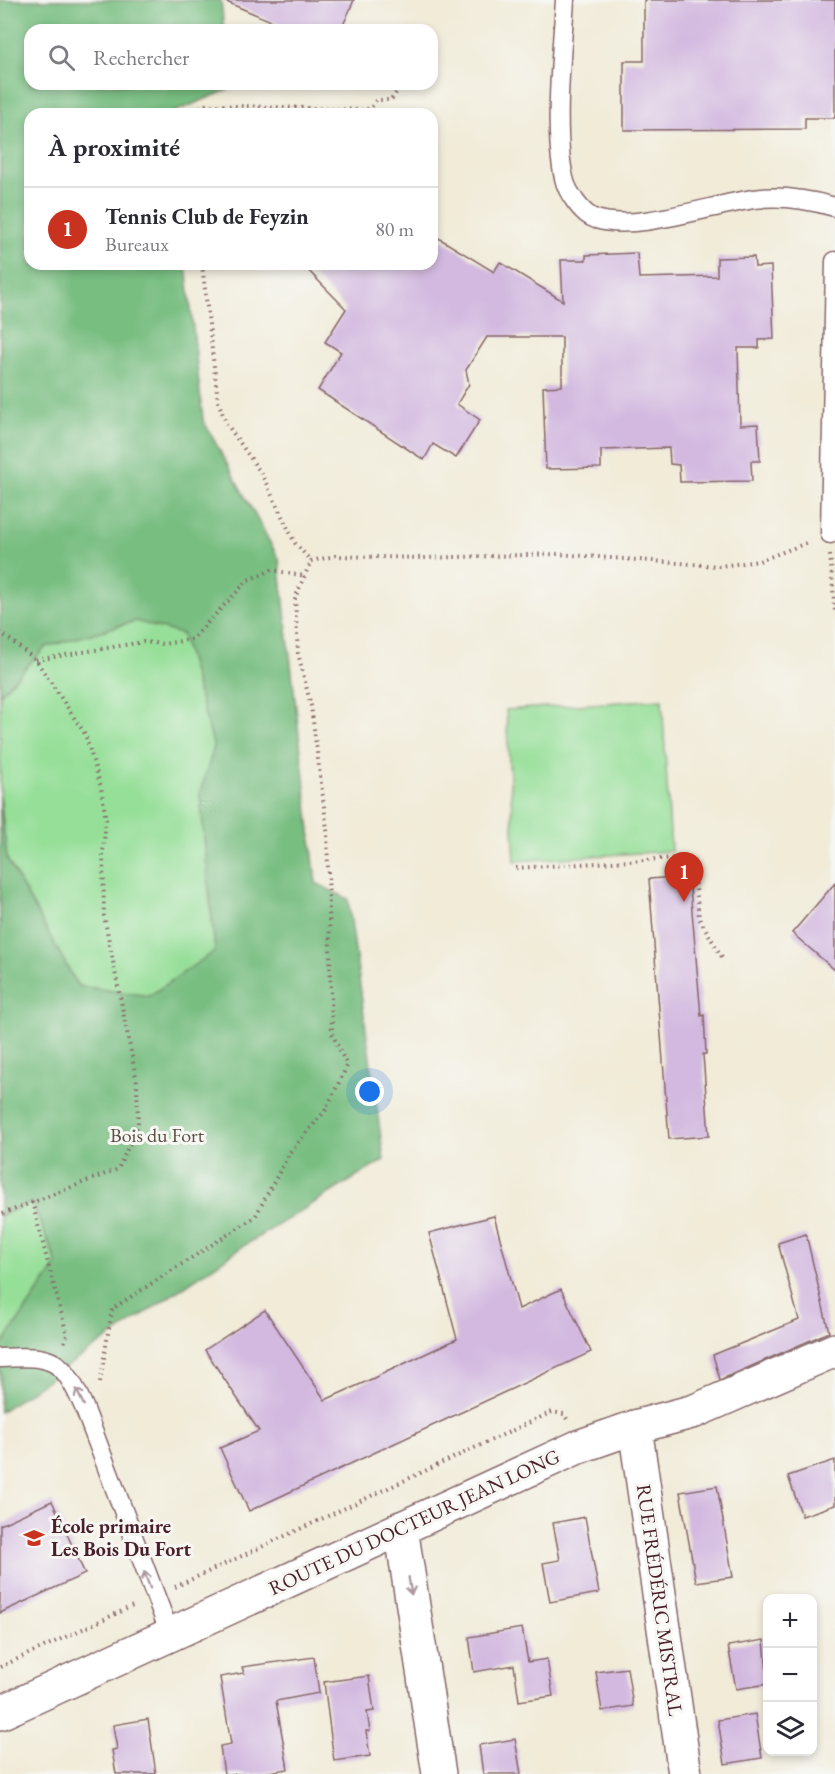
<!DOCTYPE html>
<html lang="fr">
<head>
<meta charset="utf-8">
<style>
	body { margin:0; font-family:"EB Garamond",serif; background:#f7f7f7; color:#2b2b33 }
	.controls { position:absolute; right:18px; bottom:18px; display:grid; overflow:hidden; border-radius:12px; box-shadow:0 3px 9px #0003 }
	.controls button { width:54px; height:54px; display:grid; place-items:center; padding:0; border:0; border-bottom:2px solid #e1e1e2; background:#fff; color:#2b2b33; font:30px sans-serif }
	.you { position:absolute; left:370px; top:1092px; width:21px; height:21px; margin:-15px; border:4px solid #fff; border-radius:50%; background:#1a73e8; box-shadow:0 0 0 9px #1a73e833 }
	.badge { display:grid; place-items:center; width:39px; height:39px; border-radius:50%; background:#c8321e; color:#fff; font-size:20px; font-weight:700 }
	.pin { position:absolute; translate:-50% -50px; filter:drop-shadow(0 2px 3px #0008) }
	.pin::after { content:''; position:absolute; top:32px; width:21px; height:18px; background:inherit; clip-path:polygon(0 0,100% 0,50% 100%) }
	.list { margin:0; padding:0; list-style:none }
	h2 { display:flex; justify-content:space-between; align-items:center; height:78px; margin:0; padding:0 24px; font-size:26px }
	h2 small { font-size:20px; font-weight:400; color:#7c7c81 }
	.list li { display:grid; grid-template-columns:39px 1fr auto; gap:18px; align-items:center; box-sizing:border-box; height:84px; padding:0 24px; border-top:2px solid #e1e1e2 }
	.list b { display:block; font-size:22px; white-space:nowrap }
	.list p { margin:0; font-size:20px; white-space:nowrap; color:#7c7c81 }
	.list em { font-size:20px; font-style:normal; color:#7c7c81 }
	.icon { flex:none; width:33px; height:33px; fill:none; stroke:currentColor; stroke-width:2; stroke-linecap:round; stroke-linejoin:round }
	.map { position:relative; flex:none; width:835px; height:1774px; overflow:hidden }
	.search { position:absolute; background:#fff; box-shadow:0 3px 9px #0003; left:24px; top:24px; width:414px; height:66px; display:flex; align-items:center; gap:15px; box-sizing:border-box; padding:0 21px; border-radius:18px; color:#7c7c81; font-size:22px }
	.panel { position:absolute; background:#fff; box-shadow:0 3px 9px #0003; left:24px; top:108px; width:414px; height:162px; border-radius:18px }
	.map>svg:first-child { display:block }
	.green { fill:#96df99; stroke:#707f62; stroke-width:1.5 }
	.forest { fill:#78be81; stroke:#616e56; stroke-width:1.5 }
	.building { fill:#d3b9e0 }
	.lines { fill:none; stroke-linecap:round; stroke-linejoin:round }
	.lane-casing { stroke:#846668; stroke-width:21 }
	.street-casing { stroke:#846668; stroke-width:36 }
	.path { stroke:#846668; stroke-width:4; stroke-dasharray:1.5 4.5; stroke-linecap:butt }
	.lane { stroke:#fff; stroke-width:18 }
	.street { stroke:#fff; stroke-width:33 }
	.oneway { stroke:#ae9aa0 }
	.labels { text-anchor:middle; stroke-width:6; stroke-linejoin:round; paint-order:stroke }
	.park-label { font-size:20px; fill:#5d4f46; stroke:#f6f6f2 }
	.street-label { font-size:20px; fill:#4a1f2b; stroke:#f6f6f2 }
	.poi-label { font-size:20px; font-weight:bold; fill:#4a1f2b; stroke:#f6f6f2; text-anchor:start }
</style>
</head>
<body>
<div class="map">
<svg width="835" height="1774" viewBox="0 0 835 1774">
	<rect width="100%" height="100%" fill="#f6f6f2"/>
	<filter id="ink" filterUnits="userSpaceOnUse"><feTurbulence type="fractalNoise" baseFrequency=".0167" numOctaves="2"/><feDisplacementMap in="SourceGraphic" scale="12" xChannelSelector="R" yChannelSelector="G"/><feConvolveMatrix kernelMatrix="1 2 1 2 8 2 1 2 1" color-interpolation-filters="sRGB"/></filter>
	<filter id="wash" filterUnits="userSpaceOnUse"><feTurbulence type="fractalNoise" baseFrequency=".008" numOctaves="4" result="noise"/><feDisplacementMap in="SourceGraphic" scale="24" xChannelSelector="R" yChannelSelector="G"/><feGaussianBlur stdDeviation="1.35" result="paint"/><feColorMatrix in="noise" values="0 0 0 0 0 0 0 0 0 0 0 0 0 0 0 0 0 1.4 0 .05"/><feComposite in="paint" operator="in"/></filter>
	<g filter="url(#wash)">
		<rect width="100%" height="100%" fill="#f1ebd8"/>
		<g class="green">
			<polygon points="135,621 182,634 214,747 200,794 215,951 149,996 78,986 7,859 0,796 0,694 45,647"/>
			<polygon points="662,699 671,851 515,861 506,710"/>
			<polygon points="32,1202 57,1264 0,1348 0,1216"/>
		</g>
		<polygon class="forest" points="0,0 221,0 224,30 30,30 30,84 230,84 230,89 169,114 30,114 30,264 186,264 203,420 279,559 316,883 348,899 384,1160 245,1245 0,1412 0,1348 57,1264 32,1202 0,1216 0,796 7,859 78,986 149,996 215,951 200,794 214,747 182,634 135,621 46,647 0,694"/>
		<g id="blocks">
			<g class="building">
				<polygon points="222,0 354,0 341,30 292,30"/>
				<polygon points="644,0 835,0 835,118 805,118 805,129 624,130 624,61 644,61"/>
				<polygon points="432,234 494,272 500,262 563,301 561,260 586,260 586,255 637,253 639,278 717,276 717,258 754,257 755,267 771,266 774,339 759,340 759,348 738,348 740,425 758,424 760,461 751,461 752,481 680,482 679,465 670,464 669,448 601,450 601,468 546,469 543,387 562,386 562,337 487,337 466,370 469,384 457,404 480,420 456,458 433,444 424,460 318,390 341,352 325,342 346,309 302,264 432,264"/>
				<polygon points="689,876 701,1016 704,1015 706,1054 703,1054 709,1136 669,1139 649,879"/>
				<polygon points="835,883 835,970 792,933"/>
				<polygon points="494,1216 519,1309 561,1289 591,1352 249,1511 220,1448 259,1431 205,1350 265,1310 325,1400 363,1383 457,1339 429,1233"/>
				<polygon points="806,1234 829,1332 720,1380 713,1355 799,1320 778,1243"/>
				<polygon points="835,1460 835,1505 802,1516 788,1476"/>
				<polygon points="717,1486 733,1577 696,1582 680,1492"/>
				<polygon points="52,1501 85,1574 0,1613 0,1525"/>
				<polygon points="585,1517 599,1593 550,1602 543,1563 560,1560 553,1523"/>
				<polygon points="522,1628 528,1662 547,1659 553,1696 519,1701 514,1665 474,1672 469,1637"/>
				<polygon points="764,1640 768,1684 736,1689 728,1646"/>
				<polygon points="314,1657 319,1693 276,1701 288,1769 256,1774 224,1774 220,1746 231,1744 220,1677 244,1673 242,1667"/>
				<polygon points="627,1668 633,1706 602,1711 596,1672"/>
				<polygon points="369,1676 374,1711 367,1712 370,1731 366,1731 370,1756 334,1761 324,1682"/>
				<polygon points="755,1714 762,1758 725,1764 718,1720"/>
				<polygon points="148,1719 156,1774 116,1774 112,1750 117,1749 113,1725"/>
				<polygon points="515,1739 521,1774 483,1774 479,1745"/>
			</g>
		</g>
	</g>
	<g filter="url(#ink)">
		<use href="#blocks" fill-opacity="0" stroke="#846668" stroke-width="1.5"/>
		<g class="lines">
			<g class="lane-casing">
				<g id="lane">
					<path d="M565,0C562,51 553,129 564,178C567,192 582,215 596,219C636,232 711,205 754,199C780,195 809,200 835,207"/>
					<polyline points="830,534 835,261"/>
					<path d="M0,1358C54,1355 62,1358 84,1407L170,1634"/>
				</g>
			</g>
			<g class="street-casing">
				<g id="street">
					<polyline points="635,1427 685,1774"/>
					<polyline points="401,1528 439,1774"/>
					<polyline points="0,1713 578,1447 635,1427 695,1411 835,1350"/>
				</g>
			</g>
			<g class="path">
				<polyline points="191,114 193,109 206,105 364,110 371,108 376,100 391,100 402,84"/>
				<polyline points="202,264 218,401 226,423 261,473 295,543 311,561"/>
				<polyline points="830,555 835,611"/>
				<polyline points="0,632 36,660 85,734 101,787 106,820 103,852 104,916 137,1082 138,1126 118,1169 0,1215"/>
				<polyline points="36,660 143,642 164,644 192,639 248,580 272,570 305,576"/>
				<polyline points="516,868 693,857 699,918 722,957"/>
				<polyline points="32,1202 67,1335 64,1343"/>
				<polyline points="100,1382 112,1309 255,1217 290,1152 325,1111 347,1066 332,1033 327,829 311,706 298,653 295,598 311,561 335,556 424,558 558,554 719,566 759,561 809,542"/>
				<polyline points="175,1587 552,1412 564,1414 567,1419"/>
				<polyline points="0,1667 135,1605"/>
			</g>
			<use href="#lane" class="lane"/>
			<use href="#street" class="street"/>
		</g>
		<defs><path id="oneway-shaft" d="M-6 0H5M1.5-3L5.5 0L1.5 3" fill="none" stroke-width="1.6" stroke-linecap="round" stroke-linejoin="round" transform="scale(1.5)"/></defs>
		<g class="oneway">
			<use href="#oneway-shaft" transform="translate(80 1397) rotate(-115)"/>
			<use href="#oneway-shaft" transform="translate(147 1580) rotate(-110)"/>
			<use href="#oneway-shaft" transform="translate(410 1586) rotate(81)"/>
		</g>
	</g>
	<defs>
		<g id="school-bare" transform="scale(1.62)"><path d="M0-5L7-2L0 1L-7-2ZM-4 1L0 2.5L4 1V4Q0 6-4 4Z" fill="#c8321e" stroke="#f6f6f2" stroke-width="2.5" paint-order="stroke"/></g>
	</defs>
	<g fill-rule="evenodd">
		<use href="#school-bare" x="34" y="1538"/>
	</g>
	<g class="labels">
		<g class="park-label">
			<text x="157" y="1142">Bois du Fort</text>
		</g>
		<g class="street-label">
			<text transform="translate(414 1522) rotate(-25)" y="7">ROUTE DU DOCTEUR JEAN LONG</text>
			<text transform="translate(660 1600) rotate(82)" y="7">RUE FRÉDÉRIC MISTRAL</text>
		</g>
		<g class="poi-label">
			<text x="51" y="1533">École primaire<tspan x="51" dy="23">Les Bois Du Fort</tspan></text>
		</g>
	</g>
</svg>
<div class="controls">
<button>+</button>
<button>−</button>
<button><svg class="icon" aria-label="layers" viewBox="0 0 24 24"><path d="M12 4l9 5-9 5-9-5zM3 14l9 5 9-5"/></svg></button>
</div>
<div class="you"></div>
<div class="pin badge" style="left:684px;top:902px">1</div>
<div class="search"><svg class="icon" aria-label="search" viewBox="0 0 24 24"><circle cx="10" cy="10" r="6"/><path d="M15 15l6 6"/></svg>Rechercher</div>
<section class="panel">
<h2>À proximité<small></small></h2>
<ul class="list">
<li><span class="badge">1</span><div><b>Tennis Club de Feyzin</b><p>Bureaux</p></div><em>80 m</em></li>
</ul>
</section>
</div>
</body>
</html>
